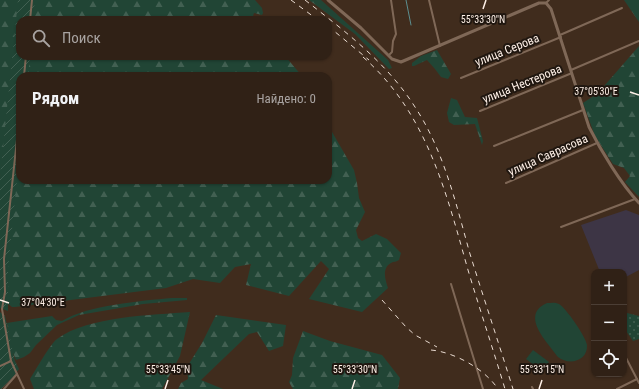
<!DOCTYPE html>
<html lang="ru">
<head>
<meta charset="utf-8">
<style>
	body { margin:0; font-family:"Roboto Condensed",sans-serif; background:#38291f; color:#f1f3f6 }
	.controls { position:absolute; right:12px; bottom:12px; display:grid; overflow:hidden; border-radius:8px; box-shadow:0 1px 3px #0004 }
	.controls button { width:36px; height:36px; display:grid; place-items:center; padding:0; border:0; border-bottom:1px solid #4b3e35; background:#302116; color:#f1f3f6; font:20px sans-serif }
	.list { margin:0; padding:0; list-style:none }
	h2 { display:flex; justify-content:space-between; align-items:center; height:52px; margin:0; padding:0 16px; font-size:17px }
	h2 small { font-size:13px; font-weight:400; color:#a8a3a1 }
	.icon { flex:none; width:22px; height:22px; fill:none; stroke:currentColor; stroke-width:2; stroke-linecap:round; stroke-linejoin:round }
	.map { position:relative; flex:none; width:639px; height:389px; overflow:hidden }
	.search { position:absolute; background:#302116; box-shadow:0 1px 3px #0004; left:16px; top:16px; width:316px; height:44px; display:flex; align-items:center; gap:10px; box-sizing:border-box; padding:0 14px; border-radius:12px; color:#a8a3a1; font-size:15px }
	.panel { position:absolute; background:#302116; box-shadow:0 1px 3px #0004; left:16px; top:72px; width:316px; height:112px; border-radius:12px }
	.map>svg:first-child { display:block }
	.education { fill:#3d3545 }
	.forest { fill:url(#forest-firs) }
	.park { fill:url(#park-dots) }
	.garden { fill:url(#garden-furrows) }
	.pitch { fill:#214535 }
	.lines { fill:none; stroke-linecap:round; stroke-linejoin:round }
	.stream { stroke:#5c8e8f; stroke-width:1 }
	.minor { stroke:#7f6857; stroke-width:2 }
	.secondary { stroke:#7f6857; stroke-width:3 }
	.rail { stroke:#e9dbd1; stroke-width:1; stroke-dasharray:5 5; stroke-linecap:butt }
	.ticks { fill:none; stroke:#fef0e7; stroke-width:1.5 }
	.labels { text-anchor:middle; stroke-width:4; stroke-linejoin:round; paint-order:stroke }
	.street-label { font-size:12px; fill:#fef0e7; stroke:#201710 }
	.ticks-label { font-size:10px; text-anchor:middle; fill:#fef0e7; stroke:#201710; stroke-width:4; stroke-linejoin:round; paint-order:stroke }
</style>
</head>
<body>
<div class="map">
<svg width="639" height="389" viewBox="0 0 639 389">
	<defs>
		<pattern id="forest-firs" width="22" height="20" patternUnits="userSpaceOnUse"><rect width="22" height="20" fill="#214535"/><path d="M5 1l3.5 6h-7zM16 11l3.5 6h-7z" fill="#426052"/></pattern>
		<pattern id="park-dots" width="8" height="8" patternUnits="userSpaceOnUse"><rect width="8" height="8" fill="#214535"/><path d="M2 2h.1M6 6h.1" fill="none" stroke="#426052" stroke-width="1.8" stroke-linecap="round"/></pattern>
		<pattern id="garden-furrows" width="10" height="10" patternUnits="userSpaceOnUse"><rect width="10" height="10" fill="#214535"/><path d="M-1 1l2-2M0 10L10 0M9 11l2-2" fill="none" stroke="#426052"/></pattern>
	</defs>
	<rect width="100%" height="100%" fill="#402c1d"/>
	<polygon class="education" points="626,210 639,215 639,270 624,278 624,272 600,272 581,225"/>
	<g class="forest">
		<polygon points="0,0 19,0 0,182"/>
		<polygon points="34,0 255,0 262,8 263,13 262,15 254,13 253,16 254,20 32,20"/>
		<polygon points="309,0 321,0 388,60 392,68 389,69 355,34"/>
		<polygon points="624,0 639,0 639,22"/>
		<polygon points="639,46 639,197 625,182 630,176 624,168 613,164 595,136 583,103 598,93"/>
		<polygon points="437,50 451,74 448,79 441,77 435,69 427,60 414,66 412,66 412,63 421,56"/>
		<polygon points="28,56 285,56 302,76 26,76"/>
		<polygon points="451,98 457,100 465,117 477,118 483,141 482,145 475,124 454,125 449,122 447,113"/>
		<path d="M328,125L354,170L357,183L359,198L365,212L356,230L358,238L362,241L376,234L387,239L401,253L399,260C397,261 395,262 393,262C381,267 385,279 388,288L362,312L309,299L329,269L321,261L289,296L246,285L251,264L235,267L220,283L193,279L166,288L15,307H12L7,303L8,260L20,140V180H328Z"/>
		<path d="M172,298H187V300L143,304L79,315L57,325L36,345L30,353L24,357L16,360L11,348L7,323L13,322L52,316L56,320L62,321C88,305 141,301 172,298Z"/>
		<path d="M190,312L180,356L162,389H34L30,379C35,371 51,343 57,339C88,316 153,315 190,312Z"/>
		<polygon points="216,315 286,325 283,346 269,351 257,332 249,334 201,380 223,389 178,389 181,383 188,379 187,367 202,343"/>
		<polygon points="303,331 330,341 382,355 400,378 398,389 293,389 289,382 292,375 293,358"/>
	</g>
	<polygon class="park" points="627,313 639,316 639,339 633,341 624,328 624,315"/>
	<g class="garden">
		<polygon points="18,0 35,0 33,20 20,20 20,56 30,56 28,76 20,76 20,150 8,268 8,311 0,308 0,177"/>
		<polygon points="0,312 5,316 15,361 19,369 14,376 1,389 0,389"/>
	</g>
	<g class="pitch">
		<path d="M547,303C551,303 555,302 559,304C566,308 586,337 587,345C588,361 569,366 558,357C548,343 519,315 547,303Z"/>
		<polygon points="533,350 549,362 542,371 526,359"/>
	</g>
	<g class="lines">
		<polyline class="stream" points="406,0 411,25"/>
		<g class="minor">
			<polyline points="429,0 440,46"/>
			<polyline points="546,3 549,0"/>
			<polyline points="30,20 32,0"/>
			<polyline points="560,35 622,8"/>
			<polyline points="389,55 392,52 393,41 396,34 391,0"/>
			<polyline points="571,70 639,41"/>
			<polyline points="24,76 26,56"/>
			<polyline points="461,78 561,37"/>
			<polyline points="480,111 572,73"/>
			<polyline points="20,112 4,259 5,292 2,309 11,361 24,389"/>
			<polyline points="494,146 583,110"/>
			<polyline points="506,183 597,143"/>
			<polyline points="561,227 635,199"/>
			<polyline points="451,284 483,389"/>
			<polyline points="624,354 639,383"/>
			<polyline points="0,366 11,361"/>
			<polyline points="532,387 533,389"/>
			<polyline points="4,389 17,374"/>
			<polyline points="617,389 637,379"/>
		</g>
		<path class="secondary" d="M328,0L361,28L392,59L401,62L539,3H546L551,9L589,127C601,151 621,184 639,203"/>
		<g class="rail">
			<polyline points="291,0 318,20"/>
			<path d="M305,0C346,32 387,63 415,107C444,151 456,204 470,254C484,299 499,344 513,389"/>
			<polyline points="328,26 369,60"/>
			<path d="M363,57C427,113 446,192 468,270C480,310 493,349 505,389"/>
			<polyline points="382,300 406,327 415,335 437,347"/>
			<path d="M431,350C454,352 485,369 498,389"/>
		</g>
	</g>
	<path class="ticks" d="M483,9L486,0M630,92L639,95M0,300L9,303M165,389L168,380M352,389L355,380M539,389L542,380"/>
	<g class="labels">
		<g class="street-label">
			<text transform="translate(507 50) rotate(-22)" y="4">улица Серова</text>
			<text transform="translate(522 84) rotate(-22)" y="4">улица Нестерова</text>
			<text transform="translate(548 155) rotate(-24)" y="4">улица Саврасова</text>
		</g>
	</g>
	<g class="ticks-label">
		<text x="483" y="23">55°33'30"N</text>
		<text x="596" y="95">37°05'30"E</text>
		<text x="43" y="306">37°04'30"E</text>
		<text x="168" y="373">55°33'45"N</text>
		<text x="355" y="373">55°33'30"N</text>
		<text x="542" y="373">55°33'15"N</text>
	</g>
</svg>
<div class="controls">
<button>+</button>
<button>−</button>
<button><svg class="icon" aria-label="locate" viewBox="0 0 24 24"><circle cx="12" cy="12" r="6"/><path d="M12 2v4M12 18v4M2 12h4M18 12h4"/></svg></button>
</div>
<div class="search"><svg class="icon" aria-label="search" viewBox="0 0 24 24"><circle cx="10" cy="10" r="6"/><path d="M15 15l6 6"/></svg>Поиск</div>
<section class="panel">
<h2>Рядом<small>Найдено: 0</small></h2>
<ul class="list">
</ul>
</section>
</div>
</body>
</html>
